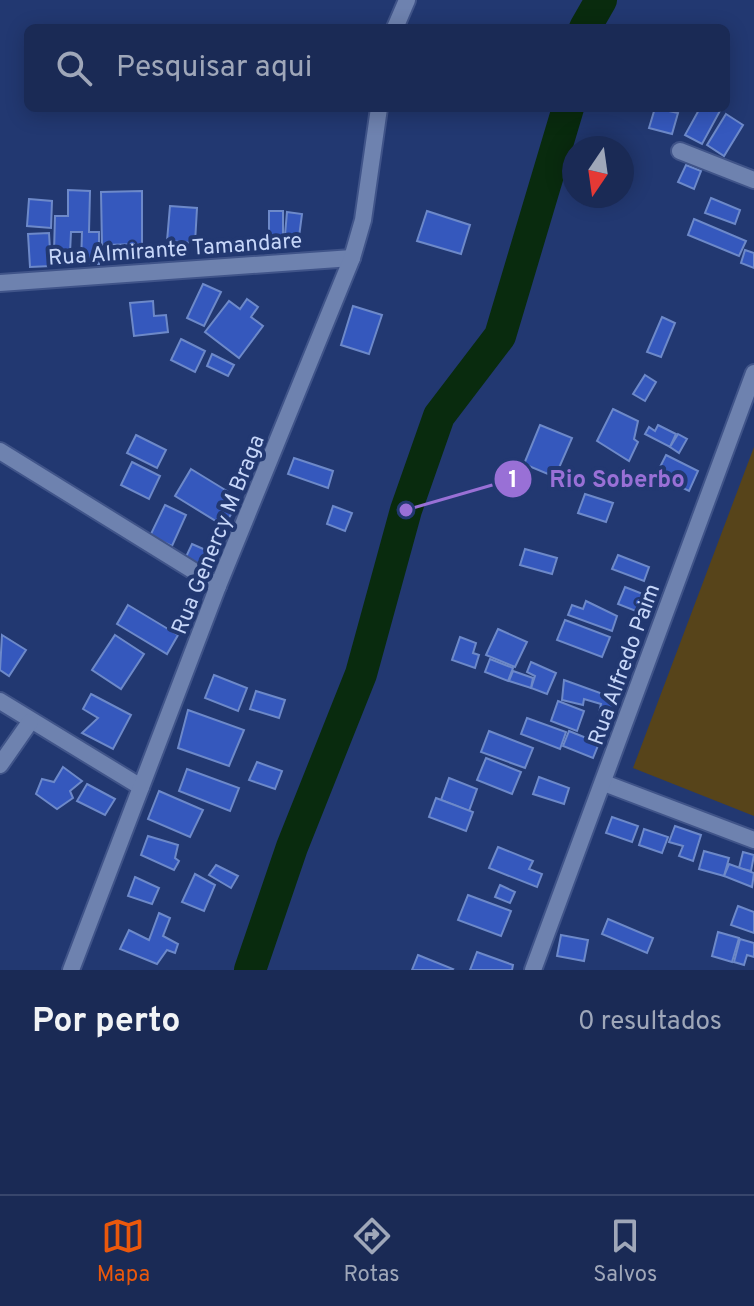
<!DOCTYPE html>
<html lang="pt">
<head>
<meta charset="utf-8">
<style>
	body { margin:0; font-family:Overpass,sans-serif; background:#23325b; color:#f1f3f6 }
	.compass { position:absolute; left:562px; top:136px; width:72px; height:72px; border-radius:50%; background:#1a2a55; box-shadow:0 4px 20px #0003; rotate:193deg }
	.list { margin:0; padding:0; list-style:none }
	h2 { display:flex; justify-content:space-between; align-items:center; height:104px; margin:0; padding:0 32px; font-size:34px }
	h2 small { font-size:26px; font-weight:400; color:#9fa7b9 }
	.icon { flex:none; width:44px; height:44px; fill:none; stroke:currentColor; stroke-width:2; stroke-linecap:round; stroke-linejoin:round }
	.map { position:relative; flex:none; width:754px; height:970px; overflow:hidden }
	.search { position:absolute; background:#1a2a55; box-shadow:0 4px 20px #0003; left:24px; right:24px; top:24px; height:88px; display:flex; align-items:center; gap:20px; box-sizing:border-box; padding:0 28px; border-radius:12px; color:#9fa7b9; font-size:30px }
	.sheet { height:224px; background:#1a2a55 }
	nav { display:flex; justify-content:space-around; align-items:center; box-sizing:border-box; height:112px; border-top:2px solid #38466c; background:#1a2a55; font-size:22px; color:#9fa7b9 }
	nav a { display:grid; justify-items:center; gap:4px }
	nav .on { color:#ea580c }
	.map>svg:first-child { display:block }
	.green { fill:#57441a }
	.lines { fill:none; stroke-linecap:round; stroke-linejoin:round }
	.river { stroke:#092b0e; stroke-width:32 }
	.building { fill:#3558bd; stroke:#6d89c9; stroke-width:2 }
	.street-casing { stroke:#405489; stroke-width:20 }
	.street { stroke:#6e82af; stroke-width:16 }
	.labels { text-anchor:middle; stroke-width:8; stroke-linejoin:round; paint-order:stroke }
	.street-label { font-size:22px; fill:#c6d6f9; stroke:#223871 }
	.leader { fill:none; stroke:#9970d6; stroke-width:3 }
	.callout-dot { fill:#9970d6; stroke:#223871; stroke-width:3 }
	.mark-label { font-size:24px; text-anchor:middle; font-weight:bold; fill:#fff }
	.callout-label { font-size:24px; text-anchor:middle; font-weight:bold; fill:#9970d6; stroke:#223871; stroke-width:8; stroke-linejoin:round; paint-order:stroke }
</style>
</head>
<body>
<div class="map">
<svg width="754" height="970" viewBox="0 0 754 970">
	<rect width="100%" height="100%" fill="#223871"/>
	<polygon class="green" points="754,447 754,816 633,768"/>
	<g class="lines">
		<g class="river">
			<polyline points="585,28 601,0"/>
			<polyline points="250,970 292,847 361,674 406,510 439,416 500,336 568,108"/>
		</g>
	</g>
	<g class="building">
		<polygon points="655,108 678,113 672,134 649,128"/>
		<polygon points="700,108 721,109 702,144 685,135"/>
		<polygon points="726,114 743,125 724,156 707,145"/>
		<polygon points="686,165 701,171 694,189 678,182"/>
		<polygon points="68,190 90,191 89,232 99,232 99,264 81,264 82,232 71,232 70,253 54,253 55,216 68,216"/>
		<polygon points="142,191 142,244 102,245 101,192"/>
		<polygon points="711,198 740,210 735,224 705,213"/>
		<polygon points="29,199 52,201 51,228 27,226"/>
		<polygon points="170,206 197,208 195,243 167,241"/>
		<rect x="269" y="211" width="14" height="27"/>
		<polygon points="427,211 470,225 461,254 417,241"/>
		<polygon points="287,212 302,214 299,237 285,235"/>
		<polygon points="694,219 746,241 739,256 688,235"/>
		<polygon points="49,233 51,266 30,267 28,234"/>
		<polygon points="745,250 754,253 754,268 741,263"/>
		<polygon points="203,284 221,292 204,326 187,318"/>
		<polygon points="247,299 258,307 251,317 263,326 239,358 205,332 229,301 240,309"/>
		<polygon points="153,301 154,316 166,315 168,332 134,336 130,303"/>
		<polygon points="353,306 382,315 369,354 341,345"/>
		<polygon points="662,317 675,323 661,357 647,352"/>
		<polygon points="181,339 205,351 195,372 171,360"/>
		<polygon points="212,354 234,365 228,376 207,366"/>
		<polygon points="645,375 656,382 645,401 633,394"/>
		<polygon points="613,409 638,421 634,439 638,442 629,461 597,441"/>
		<polygon points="540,425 572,438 555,477 524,464"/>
		<polygon points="658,425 676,434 670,447 645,434 649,427 655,431"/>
		<polygon points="678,434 687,439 679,453 670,447"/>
		<polygon points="136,435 166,450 157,468 127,453"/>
		<polygon points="666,455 698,471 689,491 656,475"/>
		<polygon points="294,458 333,471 328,488 288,474"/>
		<polygon points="132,462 160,476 149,499 121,485"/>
		<polygon points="191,469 240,499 224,526 175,496"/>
		<polygon points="585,494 613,503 606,522 578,513"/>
		<polygon points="165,505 186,515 172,546 150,536"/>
		<polygon points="333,506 352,513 345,531 327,524"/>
		<polygon points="192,544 208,551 202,566 185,559"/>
		<polygon points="525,549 557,558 552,574 520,565"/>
		<polygon points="618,555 649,567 644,581 612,569"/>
		<polygon points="625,587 653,598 646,615 618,604"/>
		<polygon points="586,601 617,616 612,631 568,615 572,605 583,609"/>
		<polygon points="128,605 178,635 167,654 117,624"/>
		<polygon points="565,620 610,637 602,657 557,640"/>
		<polygon points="498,629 527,642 515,667 486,655"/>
		<polygon points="2,635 26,650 9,676 0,670"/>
		<polygon points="115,635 144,654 121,689 92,670"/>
		<polygon points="460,637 476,643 473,653 479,655 475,668 452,660"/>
		<polygon points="490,659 513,668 508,681 485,672"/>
		<polygon points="531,662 556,673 547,694 531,688 535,676 527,672"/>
		<polygon points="513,671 533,678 531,688 509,681"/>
		<polygon points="214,675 247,688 238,711 205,698"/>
		<polygon points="564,680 617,699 612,716 599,713 601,704 584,699 583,705 562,700"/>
		<polygon points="256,691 285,700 279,718 250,709"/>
		<polygon points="91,694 131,715 113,749 82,733 98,718 83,709"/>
		<polygon points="558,701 584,711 577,731 551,721"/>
		<polygon points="188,710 244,730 229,766 178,748"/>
		<polygon points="527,718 566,732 560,749 521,734"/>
		<polygon points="489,731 533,748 525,768 481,752"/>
		<polygon points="569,731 599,743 593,758 563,746"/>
		<polygon points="486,758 521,772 512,794 477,780"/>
		<polygon points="257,762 282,771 275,789 249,780"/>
		<polygon points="63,767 82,781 70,791 73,798 57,809 36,794 42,779 54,782"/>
		<polygon points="187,769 239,788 230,811 179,791"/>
		<polygon points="539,777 569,788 564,804 533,794"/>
		<polygon points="449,778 477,789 469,811 441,800"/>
		<polygon points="87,784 115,799 105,815 77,801"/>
		<polygon points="159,791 203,810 190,837 148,819"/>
		<polygon points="436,798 473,812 466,831 429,817"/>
		<polygon points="612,817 638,826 632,842 606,833"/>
		<polygon points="675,826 701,835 693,861 679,856 683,846 669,842"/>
		<polygon points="644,829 668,837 662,853 639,845"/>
		<polygon points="148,836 178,845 175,858 179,861 174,870 141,855"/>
		<polygon points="498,847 533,861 529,869 542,874 537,887 489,868"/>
		<polygon points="704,851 729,858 724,876 699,869"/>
		<polygon points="743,852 754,855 751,871 739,868"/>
		<polygon points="729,864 754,873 752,887 724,876"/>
		<polygon points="216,865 238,876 231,888 209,875"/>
		<polygon points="195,874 215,885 204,911 182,902"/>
		<polygon points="135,877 159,888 152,904 128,896"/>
		<polygon points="500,885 515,892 510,903 495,897"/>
		<polygon points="468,895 511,911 501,936 458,920"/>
		<polygon points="738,906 754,912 754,933 731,925"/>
		<polygon points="159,913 170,918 163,936 178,944 175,953 167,950 157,964 120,949 129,930 149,940"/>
		<polygon points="608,919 653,938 647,953 602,934"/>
		<polygon points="718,932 739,938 732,962 712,956"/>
		<polygon points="561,935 588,940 584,961 557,956"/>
		<polygon points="740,939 754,943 754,957 747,955 744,965 734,962"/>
		<polygon points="477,952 513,965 512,970 470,970"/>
		<polygon points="418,955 453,969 452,970 412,970"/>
	</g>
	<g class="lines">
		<g class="street-casing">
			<g id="street">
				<polyline points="395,28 407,0"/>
				<polyline points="680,151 754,180"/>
				<polyline points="0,283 352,258"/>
				<polyline points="0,451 218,586"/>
				<polyline points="0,701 141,787"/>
				<polyline points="0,765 30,722"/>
				<polyline points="604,783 754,840"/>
				<polyline points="71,970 218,586 352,258 363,220 379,108"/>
				<polyline points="533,970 754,373"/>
			</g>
		</g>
		<use href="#street" class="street"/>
	</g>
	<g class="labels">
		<g class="street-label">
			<text transform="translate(175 248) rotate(-4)" y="8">Rua Almirante Tamandare</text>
			<text transform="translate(217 534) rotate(-68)" y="8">Rua Genercy M Braga</text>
			<text transform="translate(623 664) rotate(-70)" y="8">Rua Alfredo Paim</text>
		</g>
	</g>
	<path class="leader" d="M406 510L513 479"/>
	<g class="callout-dot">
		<circle cx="406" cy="510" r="8"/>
		<circle cx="513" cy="479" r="20"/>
	</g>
	<g class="mark-label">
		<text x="513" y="487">1</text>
	</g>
	<g class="callout-label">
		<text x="617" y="487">Rio Soberbo</text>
	</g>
</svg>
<svg class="compass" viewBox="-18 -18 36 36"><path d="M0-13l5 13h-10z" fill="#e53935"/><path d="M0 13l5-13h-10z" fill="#9fa7b9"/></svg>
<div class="search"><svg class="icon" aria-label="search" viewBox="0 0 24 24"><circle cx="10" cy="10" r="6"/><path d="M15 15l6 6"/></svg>Pesquisar aqui</div>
</div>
<section class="sheet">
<h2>Por perto<small>0 resultados</small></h2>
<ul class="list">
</ul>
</section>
<nav>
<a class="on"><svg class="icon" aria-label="map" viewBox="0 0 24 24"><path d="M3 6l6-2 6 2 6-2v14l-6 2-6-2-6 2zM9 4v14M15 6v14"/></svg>Mapa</a>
<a><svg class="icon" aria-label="directions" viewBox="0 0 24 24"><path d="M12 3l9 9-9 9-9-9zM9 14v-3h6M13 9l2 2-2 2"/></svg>Rotas</a>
<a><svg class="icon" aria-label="saved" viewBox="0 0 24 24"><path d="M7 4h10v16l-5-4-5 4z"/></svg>Salvos</a>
</nav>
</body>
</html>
